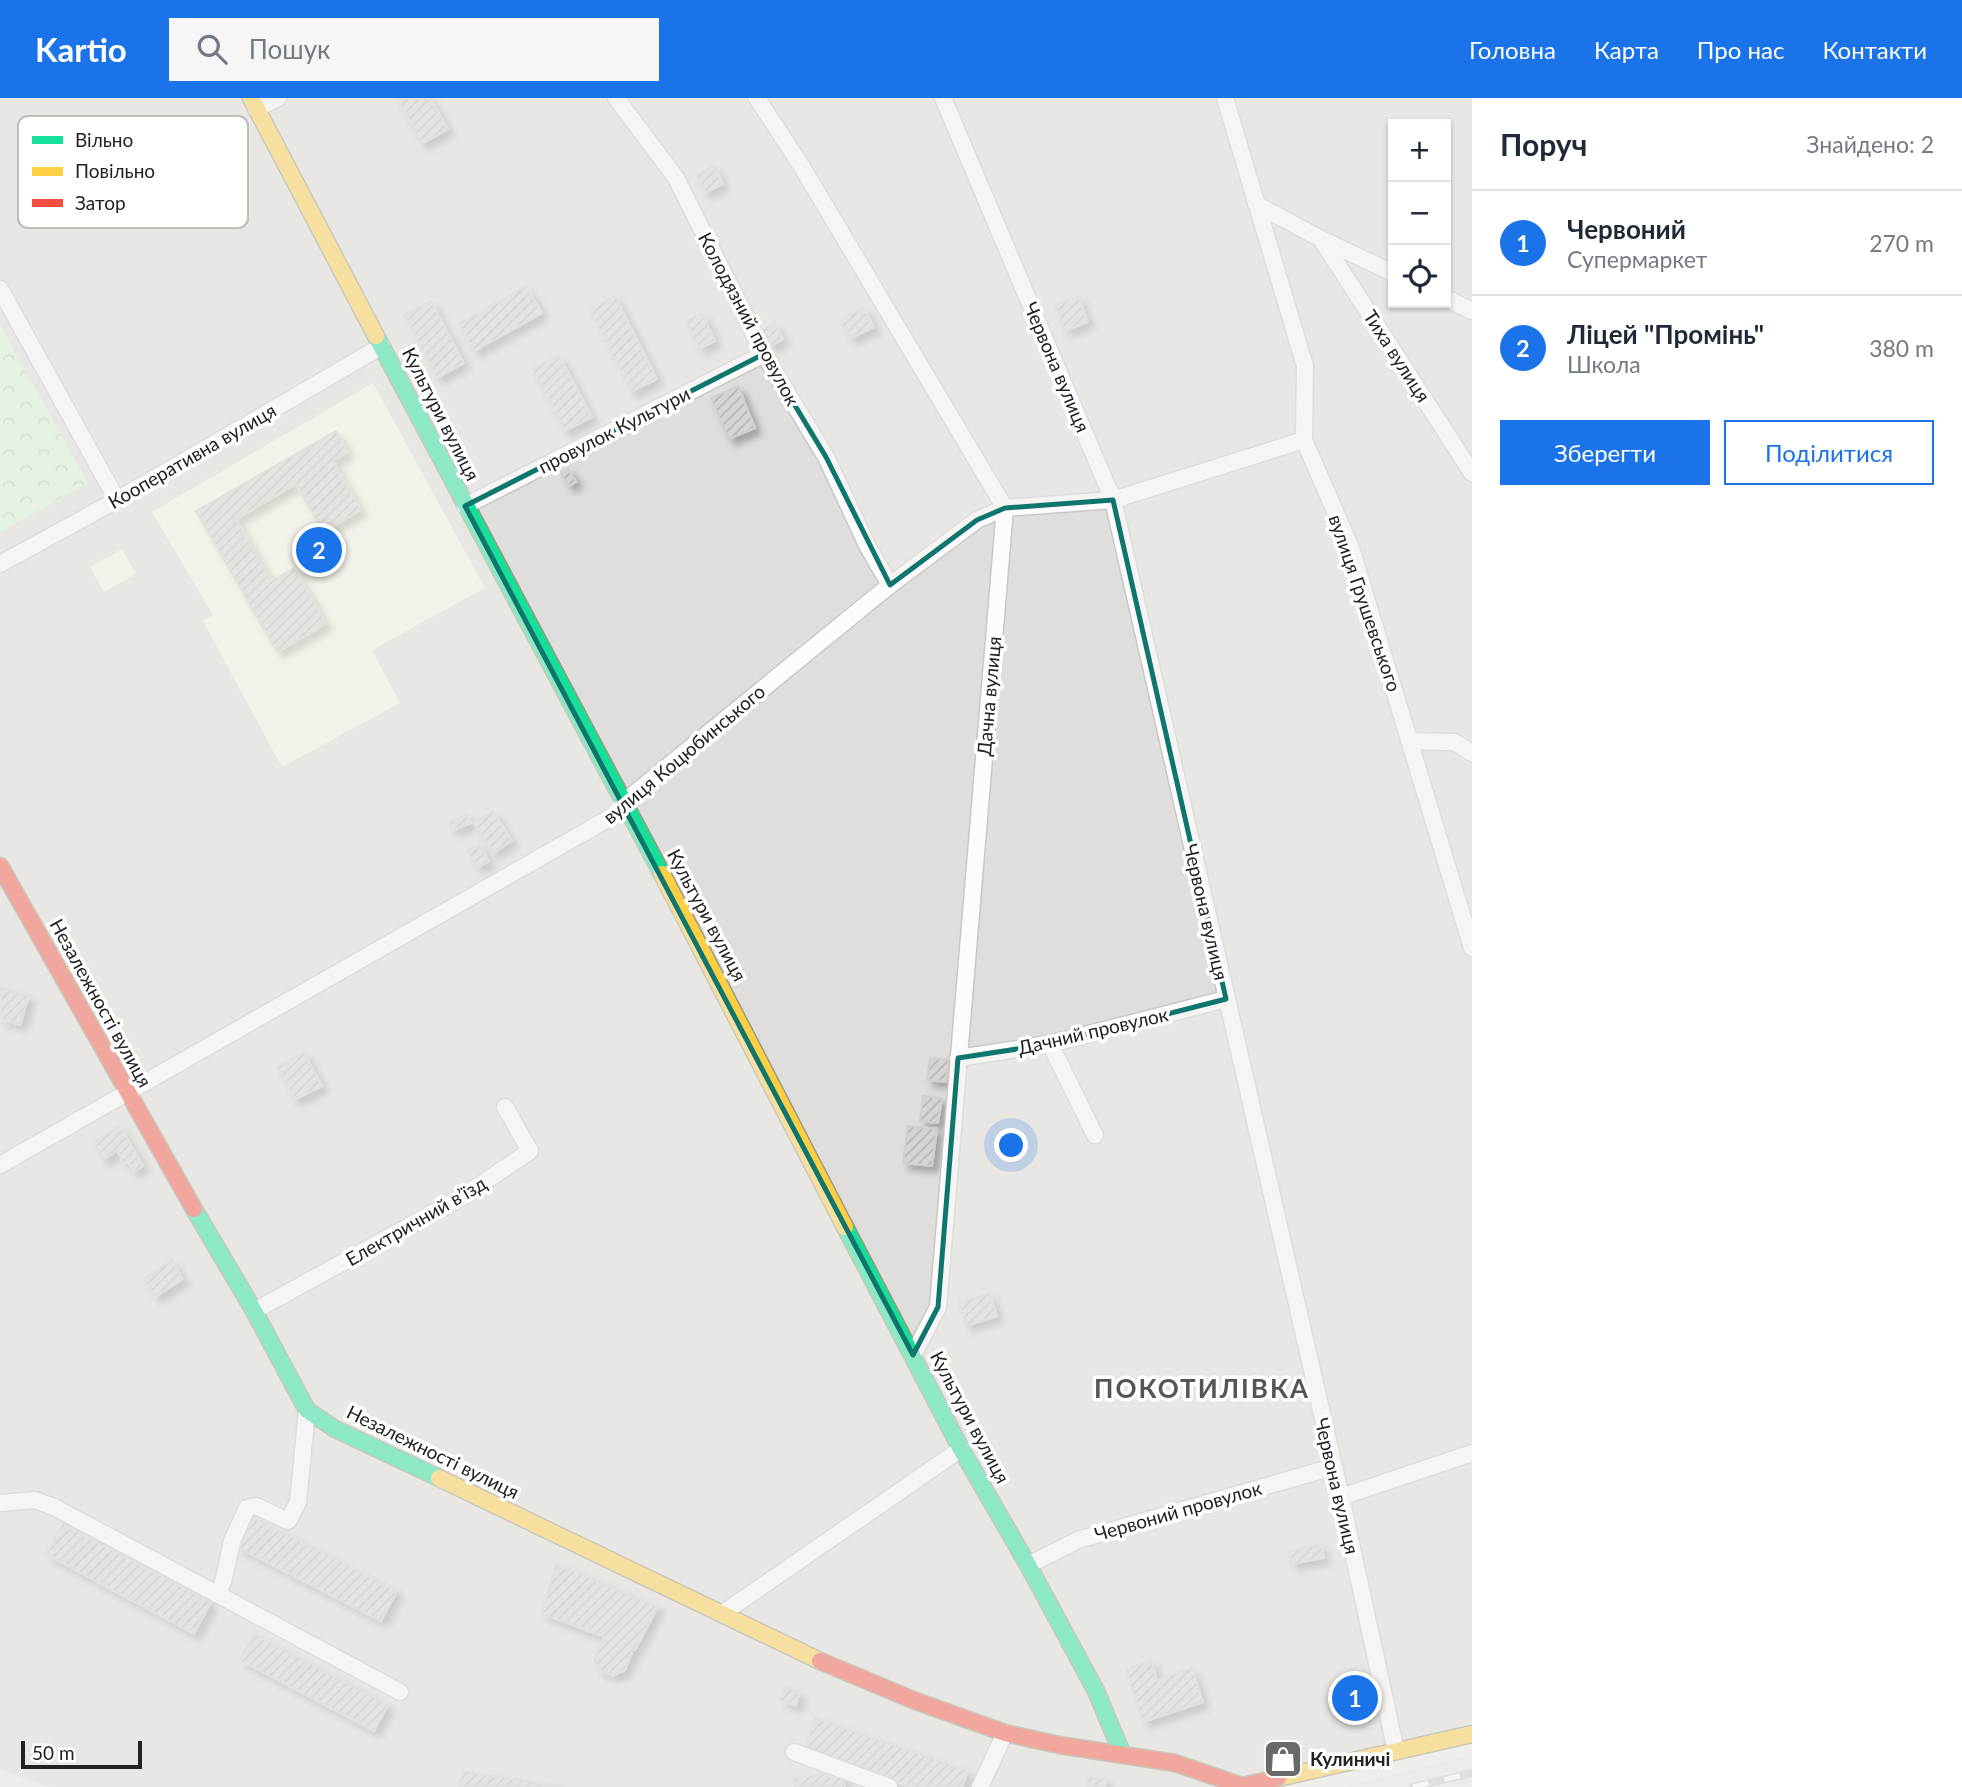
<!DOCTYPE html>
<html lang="uk">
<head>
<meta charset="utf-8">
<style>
	body { margin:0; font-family:Lato,sans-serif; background:#f6f6f7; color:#1f2937 }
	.controls { position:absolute; right:21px; top:21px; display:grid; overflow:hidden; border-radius:0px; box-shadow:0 2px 5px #0004 }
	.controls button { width:63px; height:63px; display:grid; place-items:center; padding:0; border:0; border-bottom:2px solid #e0e1e3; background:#fff; color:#1f2937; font:35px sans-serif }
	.scale { position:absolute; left:21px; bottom:18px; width:121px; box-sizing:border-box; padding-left:7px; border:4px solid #222; border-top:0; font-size:19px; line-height:24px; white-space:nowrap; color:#222; -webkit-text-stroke:5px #fff; paint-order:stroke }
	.you { position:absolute; left:1012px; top:1048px; width:24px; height:24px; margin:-18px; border:5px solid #fff; border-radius:50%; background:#1a73e8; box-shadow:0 0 0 10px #1a73e833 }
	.badge { display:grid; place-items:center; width:46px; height:46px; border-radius:50%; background:#1a73e8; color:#fff; font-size:23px; font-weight:700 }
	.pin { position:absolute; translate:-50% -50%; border:4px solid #fff; box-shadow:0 2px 7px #0006 }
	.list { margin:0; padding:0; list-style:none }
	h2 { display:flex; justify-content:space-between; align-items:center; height:91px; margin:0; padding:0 28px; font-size:30px }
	h2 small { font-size:23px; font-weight:400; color:#747a83 }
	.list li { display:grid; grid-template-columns:46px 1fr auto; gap:21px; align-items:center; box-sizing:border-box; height:105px; padding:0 28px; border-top:2px solid #e0e1e3 }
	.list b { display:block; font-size:26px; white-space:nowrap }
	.list p { margin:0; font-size:23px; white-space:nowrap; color:#747a83 }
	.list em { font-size:23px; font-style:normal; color:#747a83 }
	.actions { display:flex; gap:14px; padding:21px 28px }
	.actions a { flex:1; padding:16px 0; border:2px solid #1a73e8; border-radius:0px; text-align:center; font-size:24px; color:#1a73e8 }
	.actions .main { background:#1a73e8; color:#fff }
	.icon { flex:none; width:38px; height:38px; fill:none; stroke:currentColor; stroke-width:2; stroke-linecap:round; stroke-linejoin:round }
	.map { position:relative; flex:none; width:1472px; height:1689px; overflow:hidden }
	header { display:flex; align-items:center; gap:42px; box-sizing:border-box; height:98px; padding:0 35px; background:#1a73e8; color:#fff }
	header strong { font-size:33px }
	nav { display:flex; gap:38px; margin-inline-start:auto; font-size:24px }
	.search { width:490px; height:63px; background:#f6f6f7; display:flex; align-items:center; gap:18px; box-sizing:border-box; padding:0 24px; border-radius:0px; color:#747a83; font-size:26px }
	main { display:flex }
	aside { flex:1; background:#fff }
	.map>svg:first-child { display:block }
	.residential { fill:#dfdedc; fill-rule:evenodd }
	.education { fill:#f8f7e8 }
	.religious { fill:#dededc }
	.railway { fill:#ede4e9 }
	.park { fill:url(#park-crowns) }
	.building { fill:url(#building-hatch); stroke:#d3d0cc; stroke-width:2; filter:url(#shadow) }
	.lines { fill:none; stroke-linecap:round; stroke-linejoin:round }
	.street-casing { stroke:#c9c8c7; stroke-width:19 }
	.fast-casing { stroke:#999a82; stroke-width:19 }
	.slow-casing { stroke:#999a82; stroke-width:19 }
	.jam-casing { stroke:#999a82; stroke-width:19 }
	.street { stroke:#fdfcfc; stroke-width:16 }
	.fast { stroke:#16e098; stroke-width:16 }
	.slow { stroke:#ffcf43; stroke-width:16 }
	.jam { stroke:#f24e42; stroke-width:16 }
	.rail-casing { stroke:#ccc; stroke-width:8 }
	.rail { stroke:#fff; stroke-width:5; stroke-dasharray:16; stroke-linecap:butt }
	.marked { fill:none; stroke:#0f766e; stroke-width:5; stroke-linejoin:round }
	.labels { text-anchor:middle; stroke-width:7; stroke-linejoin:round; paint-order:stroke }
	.street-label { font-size:19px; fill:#222; stroke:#fff }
	.poi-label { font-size:19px; font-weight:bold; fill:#222; stroke:#fff; text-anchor:start }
	.district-label { font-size:26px; font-weight:bold; letter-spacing:2px; fill:#555; stroke:#fff }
	.key { fill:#fff; stroke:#bdbdbd; stroke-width:2 }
	.key-label { font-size:19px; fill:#222 }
</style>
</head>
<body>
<header>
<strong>Kartio</strong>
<div class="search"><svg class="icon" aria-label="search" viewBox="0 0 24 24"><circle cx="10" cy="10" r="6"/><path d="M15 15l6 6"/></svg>Пошук</div>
<nav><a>Головна</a><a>Карта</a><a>Про нас</a><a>Контакти</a></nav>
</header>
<main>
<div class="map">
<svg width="1472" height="1689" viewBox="0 0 1472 1689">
	<defs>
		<pattern id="park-crowns" width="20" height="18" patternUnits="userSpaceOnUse" patternTransform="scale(1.75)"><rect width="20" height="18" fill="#daf5da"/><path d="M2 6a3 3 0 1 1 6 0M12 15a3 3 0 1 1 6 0" fill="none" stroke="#bbd2bb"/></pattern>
		<pattern id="building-hatch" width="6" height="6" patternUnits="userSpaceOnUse" patternTransform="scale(1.75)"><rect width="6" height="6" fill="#d7d4d2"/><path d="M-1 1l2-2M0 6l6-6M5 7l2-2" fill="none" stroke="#b8b6b4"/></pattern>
		<filter id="shadow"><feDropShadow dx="6" dy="6" stdDeviation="3.5" flood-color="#0004"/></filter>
	</defs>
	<rect width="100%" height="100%" fill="#f0eeeb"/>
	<path class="residential" d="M0,0H1472V1637L1259,1689H50L0,1672ZM1393,26H1446V205H1393Z"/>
	<g class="education">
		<polygon points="373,285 485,490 372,552 400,605 282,669 203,523 213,517 152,414"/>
		<polygon points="122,451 136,476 104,494 90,469"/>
	</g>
	<polygon class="religious" points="556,1465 669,1514 602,1648 533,1643 446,1642 458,1567 527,1576"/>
	<polygon class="railway" points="1472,1657 1472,1689 1345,1689 1421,1670"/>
	<polygon class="park" points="0,227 88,385 0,434"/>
	<g class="building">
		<polygon points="396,0 430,0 448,31 422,46"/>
		<polygon points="714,68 723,86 705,95 696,77"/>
		<polygon points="526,188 542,215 474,253 459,226"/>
		<polygon points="615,198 657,281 631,294 589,211"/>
		<polygon points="1078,198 1088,224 1065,233 1055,207"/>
		<polygon points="431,203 464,265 437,280 404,217"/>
		<polygon points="863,209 874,229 850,241 840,222"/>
		<polygon points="702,215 715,243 699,251 686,223"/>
		<polygon points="775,225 783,241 770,249 762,232"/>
		<polygon points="559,257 592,319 565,333 532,271"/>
		<polygon points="738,288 755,330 729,341 711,300"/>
		<polygon points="336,333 348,354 333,363 361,412 323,434 296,386 236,421 271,483 294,470 326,526 277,554 196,413"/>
		<polygon points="568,370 576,384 569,388 561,375"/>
		<polygon points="493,713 512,743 493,755 474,725"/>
		<polygon points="467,716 471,725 452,733 448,724"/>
		<polygon points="479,746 489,763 477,770 467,753"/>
		<polygon points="0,889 29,898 20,927 0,921"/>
		<polygon points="304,954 322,988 294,1002 277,969"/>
		<polygon points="930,960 949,962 946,984 927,982"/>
		<polygon points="923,998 942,1000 938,1025 920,1023"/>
		<polygon points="120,1028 143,1068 133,1074 128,1064 124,1066 117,1053 103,1062 93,1044"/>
		<polygon points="908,1028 937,1031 932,1068 903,1065"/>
		<polygon points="172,1162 183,1181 155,1199 144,1180"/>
		<polygon points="990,1195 997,1218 966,1228 959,1205"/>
		<polygon points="252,1418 397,1493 381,1523 237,1449"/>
		<polygon points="63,1425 211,1504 194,1536 46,1456"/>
		<polygon points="1321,1446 1324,1460 1291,1466 1288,1453"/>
		<polygon points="556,1465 658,1509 635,1552 633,1552 625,1572 613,1578 599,1572 594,1561 605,1539 542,1516"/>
		<polygon points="254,1536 388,1607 374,1633 240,1562"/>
		<polygon points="1151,1562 1157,1582 1192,1570 1203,1604 1143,1624 1126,1571"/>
		<polygon points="1363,1585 1368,1610 1347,1615 1342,1589"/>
		<polygon points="786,1588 799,1595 796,1608 780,1602"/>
		<polygon points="815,1619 968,1673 962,1689 910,1689 804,1652"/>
		<polygon points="1291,1655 1293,1663 1275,1667 1274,1660"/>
		<polygon points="462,1673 566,1689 459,1689"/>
		<polygon points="829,1674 829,1679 842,1676 845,1689 795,1689 793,1681"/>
		<polygon points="1088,1679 1106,1681 1105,1689 1087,1689"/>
	</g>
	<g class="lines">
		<g class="street-casing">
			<g id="street">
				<polyline points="616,0 676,80 764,256 826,359 868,449 890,487"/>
				<polyline points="757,0 802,69 1005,410 938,1209 913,1257"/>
				<polyline points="943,0 1113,402 1341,1399 1396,1653"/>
				<polyline points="1225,0 1305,268 1304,342 1351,450 1472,850"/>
				<polyline points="256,11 278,0"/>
				<polyline points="1256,106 1321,141 1393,175"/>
				<polyline points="1321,141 1472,375"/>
				<polyline points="0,191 117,402"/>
				<polyline points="1446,200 1472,213"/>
				<polyline points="465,408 764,256"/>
				<polyline points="0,466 117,402 382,248"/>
				<polyline points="1410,643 1454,644 1472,655"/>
				<polyline points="1050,946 1095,1037"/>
				<polyline points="958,960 1050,946 1226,901"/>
				<polyline points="0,1067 613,718 624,704 890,487 977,422 1005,410 1113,402 1304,342"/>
				<polyline points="254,1213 462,1099 530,1053 505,1009"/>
				<polyline points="1341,1399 1472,1355"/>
				<polyline points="0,1405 35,1402 54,1409 217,1496 223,1484 232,1443 247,1410 256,1408 288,1423 298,1404 307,1312"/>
				<polyline points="1028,1467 1078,1442 1333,1369"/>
				<polyline points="217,1496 400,1594"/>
				<polyline points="723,1515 961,1351"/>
				<polyline points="794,1654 889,1689"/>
				<polyline points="980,1689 1005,1635"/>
			</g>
		</g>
		<g class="fast-casing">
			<g id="fast">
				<polyline points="376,238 662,776"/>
				<polyline points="194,1111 254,1213 307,1312 335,1331 439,1380"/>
				<polyline points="845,1129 961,1351 1028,1467 1096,1593 1122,1655"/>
			</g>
		</g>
		<g class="slow-casing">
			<g id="slow">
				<polyline points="251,0 376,238"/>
				<polyline points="662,776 845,1129"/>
				<polyline points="439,1380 820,1563"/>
				<polyline points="1278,1680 1472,1636"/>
			</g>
		</g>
		<g class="jam-casing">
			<g id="jam">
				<polyline points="0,768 194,1111"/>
				<polyline points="820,1563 913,1602 1005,1635 1059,1647 1175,1665 1242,1688 1278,1680"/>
			</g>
		</g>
		<use href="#street" class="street"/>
		<use href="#fast" class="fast"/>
		<use href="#slow" class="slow"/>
		<use href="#jam" class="jam"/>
		<g class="rail-casing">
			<polyline id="rail" points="1413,1689 1472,1675"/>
		</g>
		<use href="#rail" class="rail"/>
	</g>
	<path d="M0 0H1472V1689H0ZM764,256L826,359L890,487L977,422L1005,410L1113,402L1226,901L1050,946L958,960L938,1209L913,1257L465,408Z" fill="#f0eeeb" fill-opacity=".55" fill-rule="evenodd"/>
	<path class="marked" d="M764,256L826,359L890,487L977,422L1005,410L1113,402L1226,901L1050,946L958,960L938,1209L913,1257L465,408Z"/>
	<defs>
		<g id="shop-square" transform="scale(2.0125)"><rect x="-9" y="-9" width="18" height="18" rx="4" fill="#6a6968" stroke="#fff"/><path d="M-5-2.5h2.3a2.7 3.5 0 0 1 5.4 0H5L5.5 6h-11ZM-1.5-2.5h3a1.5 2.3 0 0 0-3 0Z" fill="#fff"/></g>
	</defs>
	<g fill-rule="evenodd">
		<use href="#shop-square" x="1283" y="1661"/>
	</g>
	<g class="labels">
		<g class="street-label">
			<text transform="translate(749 221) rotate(62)" y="7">Колодязний провулок</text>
			<text transform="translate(1397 258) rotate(57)" y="7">Тиха вулиця</text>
			<text transform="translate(1057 269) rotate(67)" y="7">Червона вулиця</text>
			<text transform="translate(441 316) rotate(63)" y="7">Культури вулиця</text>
			<text transform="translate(614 332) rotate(-27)" y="7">провулок Культури</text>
			<text transform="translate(192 358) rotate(-30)" y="7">Кооперативна вулиця</text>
			<text transform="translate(1365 505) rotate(71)" y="7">вулиця Грушевського</text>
			<text transform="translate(989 598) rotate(-85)" y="7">Дачна вулиця</text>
			<text transform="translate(684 656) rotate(-40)" y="7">вулиця Коцюбинського</text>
			<text transform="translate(1206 814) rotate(77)" y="7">Червона вулиця</text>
			<text transform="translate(707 817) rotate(62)" y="7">Культури вулиця</text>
			<text transform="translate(101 905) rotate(61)" y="7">Незалежності вулиця</text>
			<text transform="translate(1093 933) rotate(-13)" y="7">Дачний провулок</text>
			<text transform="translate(416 1123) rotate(-30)" y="7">Електричний в’їзд</text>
			<text transform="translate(970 1319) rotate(62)" y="7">Культури вулиця</text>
			<text transform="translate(433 1354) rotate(26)" y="7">Незалежності вулиця</text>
			<text transform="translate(1337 1388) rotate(77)" y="7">Червона вулиця</text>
			<text transform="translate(1178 1413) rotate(-16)" y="7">Червоний провулок</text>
		</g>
		<g class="poi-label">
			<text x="1310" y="1668">Кулиничі</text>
		</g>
		<g class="district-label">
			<text x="1202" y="1300">ПОКОТИЛІВКА</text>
		</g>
	</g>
	<rect x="18" y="18" width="230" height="112" rx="10" class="key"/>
	<rect x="32" y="38" width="31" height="8" fill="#16e098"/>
	<rect x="32" y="69" width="31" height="9" fill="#ffcf43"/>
	<rect x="32" y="101" width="31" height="8" fill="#f24e42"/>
	<g class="key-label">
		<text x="75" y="49">Вільно</text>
		<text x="75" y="80">Повільно</text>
		<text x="75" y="112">Затор</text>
	</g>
</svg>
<div class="controls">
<button>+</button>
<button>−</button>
<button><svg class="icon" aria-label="locate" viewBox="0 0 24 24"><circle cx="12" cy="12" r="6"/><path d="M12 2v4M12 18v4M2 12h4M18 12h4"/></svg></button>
</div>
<div class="scale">50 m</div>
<div class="you"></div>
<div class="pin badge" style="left:1355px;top:1600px">1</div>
<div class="pin badge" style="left:319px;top:452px">2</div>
</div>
<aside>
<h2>Поруч<small>Знайдено: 2</small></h2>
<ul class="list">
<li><span class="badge">1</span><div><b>Червоний</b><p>Супермаркет</p></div><em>270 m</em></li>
<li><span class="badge">2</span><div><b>Ліцей &quot;Промінь&quot;</b><p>Школа</p></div><em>380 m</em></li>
</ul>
<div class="actions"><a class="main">Зберегти</a><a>Поділитися</a></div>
</aside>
</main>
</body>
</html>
